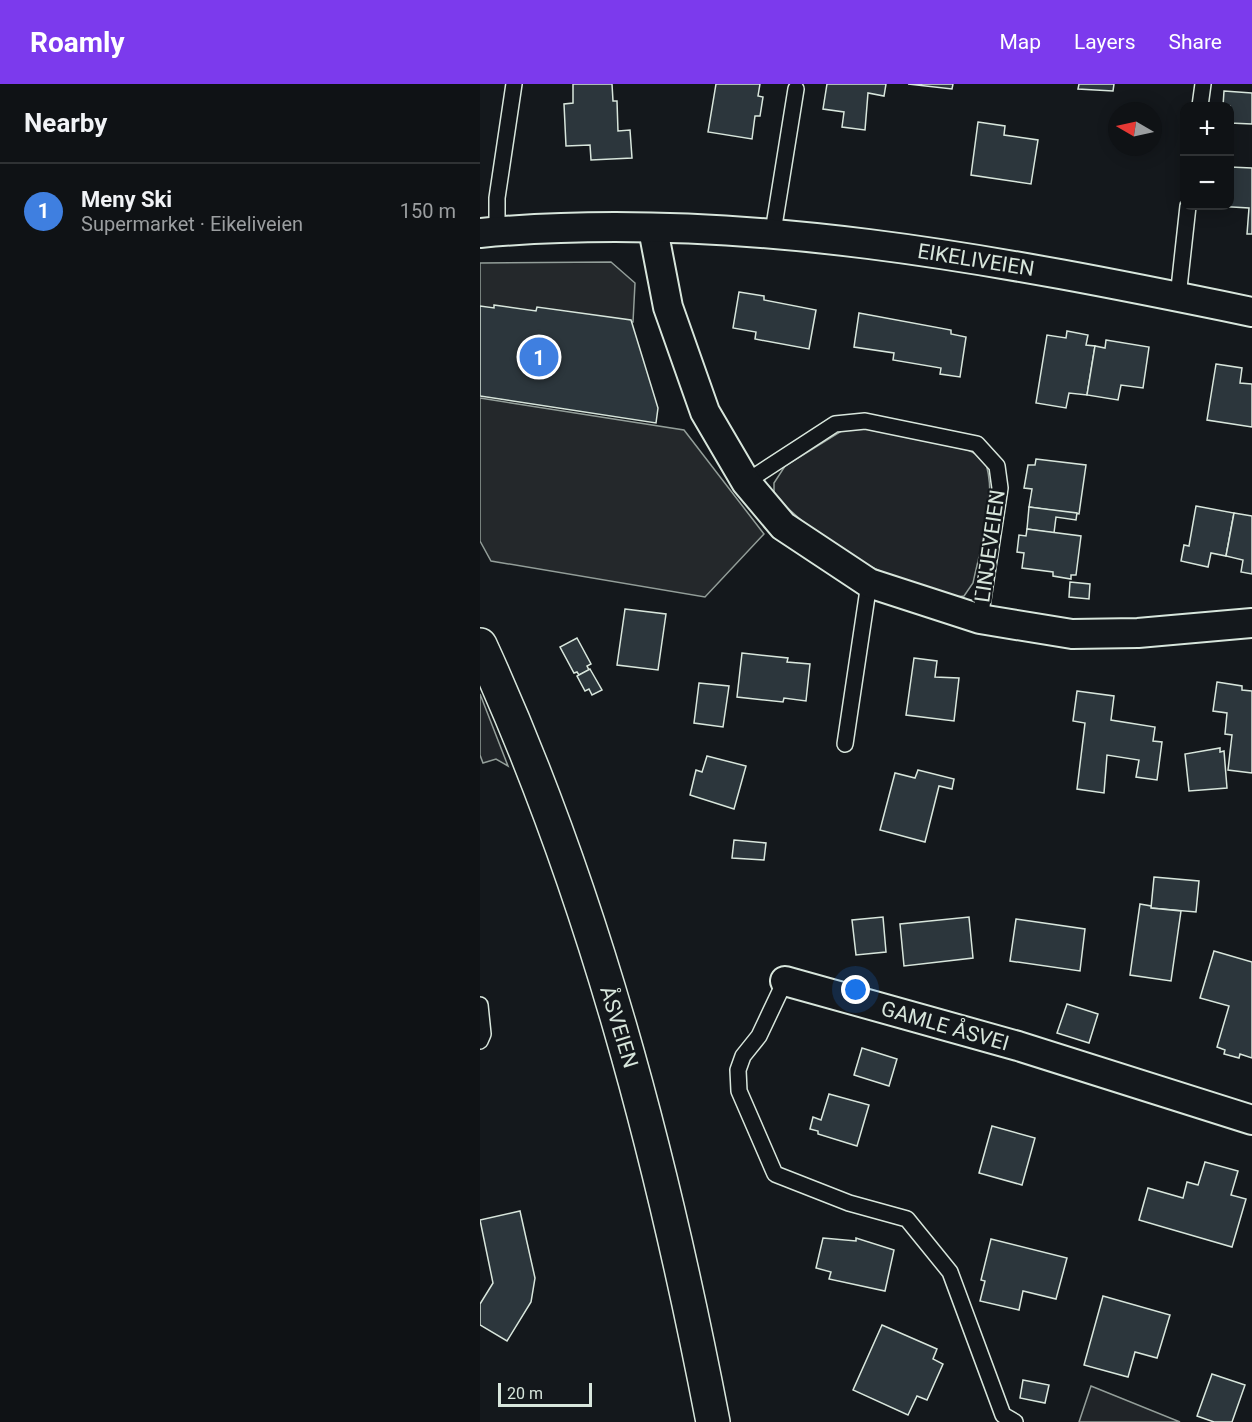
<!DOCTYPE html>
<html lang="en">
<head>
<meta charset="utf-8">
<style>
	body { margin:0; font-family:Roboto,sans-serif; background:#181b1e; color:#f1f3f6 }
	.controls { position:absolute; right:18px; top:18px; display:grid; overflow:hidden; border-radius:12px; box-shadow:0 3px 15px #0003 }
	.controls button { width:54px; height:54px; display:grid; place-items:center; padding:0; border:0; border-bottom:2px solid #2f3234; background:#0f1215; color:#f1f3f6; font:30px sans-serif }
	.compass { position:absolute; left:628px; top:18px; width:54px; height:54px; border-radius:50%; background:#0f1215; box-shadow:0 3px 15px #0003; rotate:279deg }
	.scale { position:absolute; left:18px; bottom:15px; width:94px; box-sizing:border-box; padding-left:6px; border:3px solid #d8e6dc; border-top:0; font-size:16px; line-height:21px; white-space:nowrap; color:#d8e6dc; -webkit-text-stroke:4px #14181c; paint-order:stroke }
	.you { position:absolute; left:376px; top:906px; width:21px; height:21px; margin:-15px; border:4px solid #fff; border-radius:50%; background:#1a73e8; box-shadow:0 0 0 9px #1a73e833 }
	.badge { display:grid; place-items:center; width:39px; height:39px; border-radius:50%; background:#7c3aed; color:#fff; font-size:20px; font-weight:700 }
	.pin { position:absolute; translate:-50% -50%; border:3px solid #fff; box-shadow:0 2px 6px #0006 }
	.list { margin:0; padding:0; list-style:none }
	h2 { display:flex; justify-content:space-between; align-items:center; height:78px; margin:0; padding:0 24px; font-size:26px }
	h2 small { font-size:20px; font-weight:400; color:#9b9ea0 }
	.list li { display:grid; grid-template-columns:39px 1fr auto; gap:18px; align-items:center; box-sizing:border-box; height:96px; padding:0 24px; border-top:2px solid #2f3234 }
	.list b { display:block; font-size:22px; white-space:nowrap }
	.list p { margin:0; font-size:20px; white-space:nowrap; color:#9b9ea0 }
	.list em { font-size:20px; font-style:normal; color:#9b9ea0 }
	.map { position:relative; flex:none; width:772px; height:1338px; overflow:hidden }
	header { display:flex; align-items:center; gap:36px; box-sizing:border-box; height:84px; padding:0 30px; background:#7c3aed; color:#fff }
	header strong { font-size:28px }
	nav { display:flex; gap:33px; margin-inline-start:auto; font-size:21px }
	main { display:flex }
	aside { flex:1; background:#0f1215 }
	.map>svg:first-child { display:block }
	.green { fill:#202428; stroke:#939e99; stroke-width:1.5 }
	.parking { fill:#24282b; stroke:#939e99; stroke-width:1.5 }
	.building { fill:#2c363c; stroke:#d8e6dc; stroke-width:1.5 }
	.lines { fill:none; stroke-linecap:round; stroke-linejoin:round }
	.service-casing { stroke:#d8e6dc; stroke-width:18 }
	.minor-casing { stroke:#d8e6dc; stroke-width:32 }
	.primary-casing { stroke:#d8e6dc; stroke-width:36 }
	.service { stroke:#14181c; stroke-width:15 }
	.minor { stroke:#14181c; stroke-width:28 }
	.primary { stroke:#14181c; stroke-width:33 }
	.labels { text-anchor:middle; stroke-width:4.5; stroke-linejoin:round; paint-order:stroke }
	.street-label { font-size:21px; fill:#d8e6dc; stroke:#14181c }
</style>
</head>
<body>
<header>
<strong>Roamly</strong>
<nav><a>Map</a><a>Layers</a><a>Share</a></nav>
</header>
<main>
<aside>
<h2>Nearby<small></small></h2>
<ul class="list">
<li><span class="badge" style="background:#3f7fe0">1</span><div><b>Meny Ski</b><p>Supermarket · Eikeliveien</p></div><em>150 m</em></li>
</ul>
</aside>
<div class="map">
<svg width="772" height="1338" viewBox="0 0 772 1338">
	<rect width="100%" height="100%" fill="#14181c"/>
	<g class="green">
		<path d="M388,345L488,366L504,374C519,413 501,459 493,499L484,512L469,514L443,507L372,474L330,444L294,412V399L305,382L363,346Z"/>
		<polygon points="0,610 28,682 16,675 3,679 0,671"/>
		<polygon points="611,1302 700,1338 599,1338"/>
	</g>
	<g class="parking">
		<polygon points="131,178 155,199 153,238 0,224 0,179"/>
		<polygon points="0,314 204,346 284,450 225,513 11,477 0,457"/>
	</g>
	<g class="building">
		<polygon points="93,0 132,0 133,17 137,17 138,47 150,46 152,74 111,76 110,61 86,62 84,20 93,19"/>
		<polygon points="236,0 280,0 278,12 283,13 280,32 275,32 272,55 228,48"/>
		<polygon points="347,0 406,0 404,12 388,9 385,46 362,43 364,28 343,25"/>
		<polygon points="428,0 473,0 472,5"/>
		<polygon points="599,0 634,0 633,7 598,5"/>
		<polygon points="744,7 772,9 772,40 750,39 750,22 743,22"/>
		<polygon points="498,38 525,42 524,51 558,56 551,100 491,91"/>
		<polygon points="750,83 772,84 772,150 767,150 769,124 735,122 750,122"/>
		<polygon points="259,208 284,212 284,216 336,226 329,265 275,255 276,248 253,244"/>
		<polygon points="14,221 56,227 57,223 151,236 178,324 176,339 0,312 0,222 14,224"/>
		<polygon points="379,229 471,246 471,250 486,253 480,293 460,290 461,284 413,276 414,269 374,263"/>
		<polygon points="587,247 608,251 606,261 615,262 607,311 589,309 586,324 556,319 567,251 586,254"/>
		<polygon points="626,256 669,263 663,304 641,301 638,316 607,311 615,262 625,264"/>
		<polygon points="736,280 762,284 760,299 772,300 772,343 727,336"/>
		<polygon points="556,375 606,381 599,430 549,423 552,405 544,404 548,381 555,381"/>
		<polygon points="716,422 754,429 746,472 731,469 728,483 701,477 704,461 709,462"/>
		<polygon points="549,423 597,429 596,436 576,433 574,449 547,445"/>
		<polygon points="754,429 772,432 772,490 761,488 763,476 746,472"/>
		<polygon points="547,445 601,452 596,491 591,491 591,495 573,492 573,488 542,484 544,469 537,468 539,451 546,452"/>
		<polygon points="590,498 610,500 609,515 589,513"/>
		<polygon points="145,525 186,530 178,586 137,581"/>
		<polygon points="97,554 111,580 107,582 109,586 99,591 97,588 94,589 80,563"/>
		<polygon points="262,569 308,574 307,578 330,580 326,617 304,614 303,618 257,613"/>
		<polygon points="434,574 457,577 455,593 479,594 474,637 426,631"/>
		<polygon points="110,585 122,606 112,611 109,605 105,607 97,592"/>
		<polygon points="737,598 762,602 762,606 772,607 772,689 748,686 752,651 745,650 747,629 733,627"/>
		<polygon points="219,599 249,602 243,643 214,639"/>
		<polygon points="597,607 634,612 631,636 675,643 673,657 682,658 677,696 656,693 659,676 627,671 624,709 597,705 605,639 593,637"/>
		<polygon points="740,664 740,668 744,667 747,704 709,707 705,670"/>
		<polygon points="227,672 266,682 254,725 210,711 216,686 222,688"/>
		<polygon points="438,686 474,695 472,705 459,702 445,758 400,746 415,689 435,694"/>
		<polygon points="254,756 286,759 284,776 252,774"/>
		<polygon points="674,793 719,797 716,828 671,824"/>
		<polygon points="660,820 671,822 671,824 701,827 691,897 650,891"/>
		<polygon points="403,833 406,868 376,871 372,836"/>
		<polygon points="489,833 493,874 424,882 420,840"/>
		<polygon points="536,835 605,845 600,887 530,877"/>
		<polygon points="734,867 772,878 772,974 760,970 759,974 744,970 745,966 737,963 749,922 720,914"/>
		<polygon points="587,920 618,930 609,959 577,949"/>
		<polygon points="382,964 417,975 409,1002 374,991"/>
		<polygon points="349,1010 389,1021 377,1062 338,1050 338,1047 330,1045 333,1033 341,1036"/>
		<polygon points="512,1042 555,1054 542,1101 499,1089"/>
		<polygon points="725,1078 758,1087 751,1111 766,1115 752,1163 659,1136 668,1104 703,1114 707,1098 718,1101"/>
		<polygon points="40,1127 55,1194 51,1218 27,1257 0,1241 0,1220 13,1199 0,1136"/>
		<polygon points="343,1154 376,1157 376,1154 414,1166 405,1207 349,1195 351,1188 336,1184"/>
		<polygon points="511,1155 587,1174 576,1215 543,1207 539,1226 500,1217 505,1197 501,1196"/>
		<polygon points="623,1212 690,1231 677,1274 655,1268 648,1293 604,1281"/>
		<polygon points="402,1241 457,1265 453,1275 463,1280 447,1316 437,1312 428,1331 373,1306"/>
		<polygon points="732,1290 765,1301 752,1338 734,1338 717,1332"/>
		<polygon points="543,1296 569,1301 565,1319 540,1314"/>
	</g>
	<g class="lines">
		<g class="service-casing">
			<g id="service">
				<polyline points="720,22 723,0"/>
				<polyline points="17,148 17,114 34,0"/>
				<polyline points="293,148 316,5"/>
				<polyline points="698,213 708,122"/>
				<polyline points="266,398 355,340 385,337 497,360 517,382 520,404 500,535"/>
				<polyline points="365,660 389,499"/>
				<polyline points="305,897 279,952 263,972 258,986 259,1007 295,1090 369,1119 427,1135 470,1188 523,1331 535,1338"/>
				<polyline points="0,921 3,950 0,957"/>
			</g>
		</g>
		<g class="minor-casing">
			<g id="minor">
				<polyline points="173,145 188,223 225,328 266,398 303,442 389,499 500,535 592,550 658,549 772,539"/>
				<path d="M0,149C260,125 519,176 772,228"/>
				<polyline points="305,897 538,962 772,1036"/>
			</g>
		</g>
		<g class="primary-casing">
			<path id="primary" d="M0,561C113,807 182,1073 233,1338"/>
		</g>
		<use href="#service" class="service"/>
		<use href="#minor" class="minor"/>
		<use href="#primary" class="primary"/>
	</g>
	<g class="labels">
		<g class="street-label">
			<text transform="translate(496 176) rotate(9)" y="7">EIKELIVEIEN</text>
			<text transform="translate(510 462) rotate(-82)" y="7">LINJEVEIEN</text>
			<text transform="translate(465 942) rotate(16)" y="7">GAMLE ÅSVEI</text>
			<text transform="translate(139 943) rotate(73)" y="7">ÅSVEIEN</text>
		</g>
	</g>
</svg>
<div class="controls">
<button>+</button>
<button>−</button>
</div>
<svg class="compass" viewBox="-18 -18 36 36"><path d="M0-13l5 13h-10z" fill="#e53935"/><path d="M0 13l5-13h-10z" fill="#9b9ea0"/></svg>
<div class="scale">20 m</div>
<div class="you"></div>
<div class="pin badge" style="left:59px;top:273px;background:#3f7fe0">1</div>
</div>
</main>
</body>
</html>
